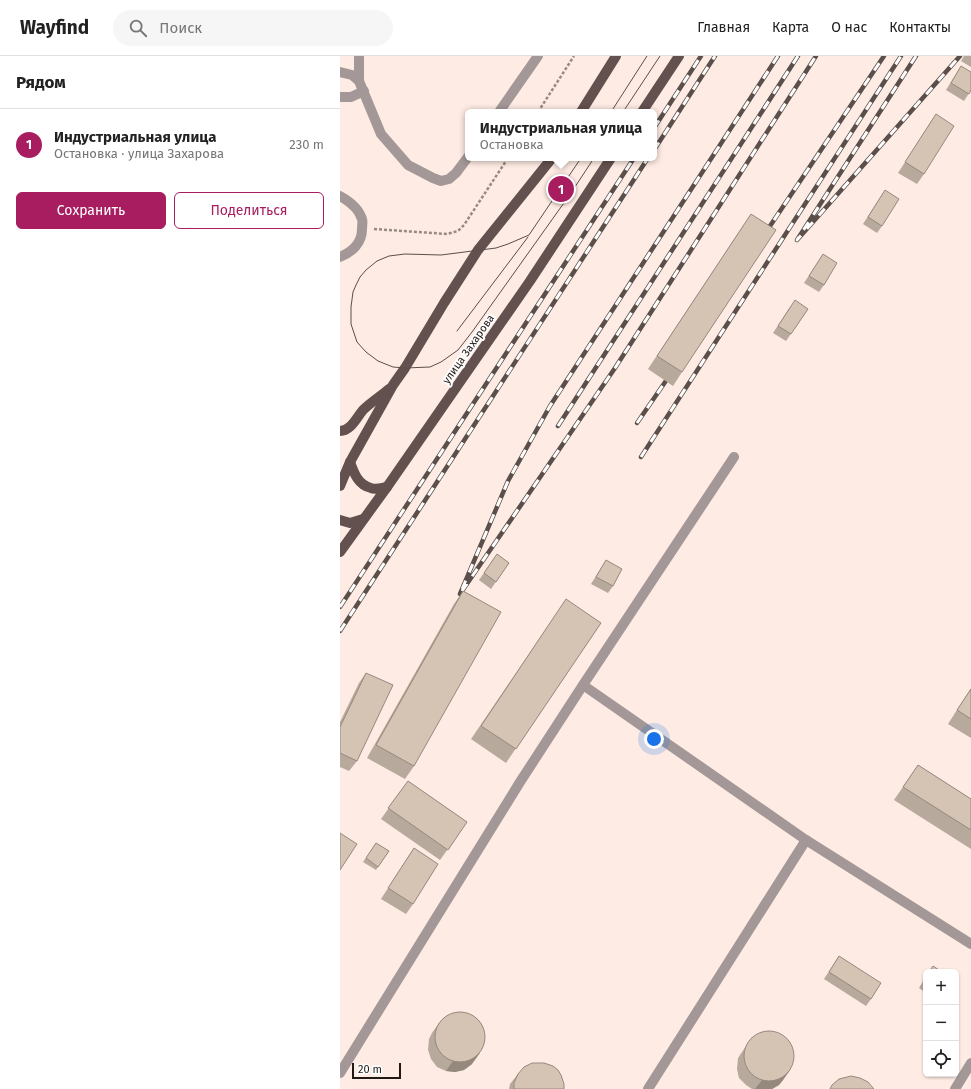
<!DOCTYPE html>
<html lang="ru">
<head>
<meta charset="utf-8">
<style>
	body { margin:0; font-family:"Fira Sans",sans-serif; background:#f6f6f6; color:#222 }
	.controls { position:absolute; right:12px; bottom:12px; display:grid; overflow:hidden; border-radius:6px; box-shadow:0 1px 3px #0004 }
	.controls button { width:36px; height:36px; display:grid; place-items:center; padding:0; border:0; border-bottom:1px solid #e0e0e0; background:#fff; color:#222; font:20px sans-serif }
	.scale { position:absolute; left:12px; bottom:10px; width:49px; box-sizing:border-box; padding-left:4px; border:2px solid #201814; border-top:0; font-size:11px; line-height:14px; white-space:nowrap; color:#201814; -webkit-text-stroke:3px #fdfdfd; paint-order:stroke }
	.you { position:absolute; left:314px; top:683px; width:14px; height:14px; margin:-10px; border:3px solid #fff; border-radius:50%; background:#1a73e8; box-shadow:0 0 0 6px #1a73e833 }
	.badge { display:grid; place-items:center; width:26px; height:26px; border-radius:50%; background:#a81d60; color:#fff; font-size:13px; font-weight:700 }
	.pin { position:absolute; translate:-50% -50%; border:2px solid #fff; box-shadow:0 1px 4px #0006 }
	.popup { position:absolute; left:125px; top:53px; width:192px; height:52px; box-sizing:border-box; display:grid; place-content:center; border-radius:6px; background:#fff; filter:drop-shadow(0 1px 3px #0005); font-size:13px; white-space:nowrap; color:#767676 }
	.popup b { font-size:15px; color:#222 }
	.popup::after { content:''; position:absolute; left:50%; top:100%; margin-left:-8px; border:8px solid transparent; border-top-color:#fff }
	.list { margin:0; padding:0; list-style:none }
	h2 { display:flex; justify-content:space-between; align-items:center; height:52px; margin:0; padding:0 16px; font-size:17px }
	h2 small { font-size:13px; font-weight:400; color:#767676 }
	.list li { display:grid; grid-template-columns:26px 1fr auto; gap:12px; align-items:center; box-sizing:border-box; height:72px; padding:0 16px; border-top:1px solid #e0e0e0 }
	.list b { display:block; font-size:15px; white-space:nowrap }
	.list p { margin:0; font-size:13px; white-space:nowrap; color:#767676 }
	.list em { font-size:13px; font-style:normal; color:#767676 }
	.actions { display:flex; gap:8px; padding:12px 16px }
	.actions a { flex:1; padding:9px 0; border:1px solid #a81d60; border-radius:6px; text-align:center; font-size:14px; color:#a81d60 }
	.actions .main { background:#a81d60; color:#fff }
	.icon { flex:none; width:22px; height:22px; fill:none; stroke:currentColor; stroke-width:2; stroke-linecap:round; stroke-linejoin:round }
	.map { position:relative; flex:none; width:631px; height:1033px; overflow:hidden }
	header { display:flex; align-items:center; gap:24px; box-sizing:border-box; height:56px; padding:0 20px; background:#fff; border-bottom:1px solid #e0e0e0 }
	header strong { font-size:19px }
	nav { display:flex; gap:22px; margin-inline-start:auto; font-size:14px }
	.search { width:280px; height:36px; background:#f6f6f6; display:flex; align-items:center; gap:10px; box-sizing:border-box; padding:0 14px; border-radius:22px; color:#767676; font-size:15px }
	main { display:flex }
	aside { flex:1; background:#fff }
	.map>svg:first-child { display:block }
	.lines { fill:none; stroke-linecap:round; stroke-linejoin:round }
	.path { stroke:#978a83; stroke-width:2.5; stroke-dasharray:3 2; stroke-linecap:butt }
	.minor { stroke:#a39897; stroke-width:10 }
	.major { stroke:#63514f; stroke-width:10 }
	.tram { stroke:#5a4f4a; stroke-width:1 }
	.rail-casing { stroke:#5a4f4a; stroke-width:4.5 }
	.rail { stroke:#fdfdfd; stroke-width:3; stroke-dasharray:9; stroke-linecap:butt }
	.wall { fill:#b7a99b }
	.shaded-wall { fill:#95897e }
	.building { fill:#d5c4b4; stroke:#95897e }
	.labels { text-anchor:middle; stroke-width:4; stroke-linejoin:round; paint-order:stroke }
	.street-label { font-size:11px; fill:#201814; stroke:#fdfdfd }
</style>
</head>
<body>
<header>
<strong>Wayfind</strong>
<div class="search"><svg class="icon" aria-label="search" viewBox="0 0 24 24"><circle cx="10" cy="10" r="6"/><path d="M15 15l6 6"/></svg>Поиск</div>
<nav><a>Главная</a><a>Карта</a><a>О нас</a><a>Контакты</a></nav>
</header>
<main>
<aside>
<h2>Рядом<small></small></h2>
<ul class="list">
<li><span class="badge">1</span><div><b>Индустриальная улица</b><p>Остановка · улица Захарова</p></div><em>230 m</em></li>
</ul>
<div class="actions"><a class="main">Сохранить</a><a>Поделиться</a></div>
</aside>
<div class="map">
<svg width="631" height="1033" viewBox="0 0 631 1033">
	<rect width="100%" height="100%" fill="#feebe3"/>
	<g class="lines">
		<g class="path">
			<polyline points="198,56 234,0"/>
			<polyline points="34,173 107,178 118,175 124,169 168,102"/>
		</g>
		<g class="minor">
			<polyline points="19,0 19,25"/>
			<polyline points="0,16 12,19 19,25 41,78 68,109 93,122 101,125 109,123 116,117 128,101"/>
			<polyline points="0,41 11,41 24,35"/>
			<polyline points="159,56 198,0"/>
			<path d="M0,140C9,145 19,153 22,163C23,166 22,170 22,173C22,187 12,196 0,201"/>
			<polyline points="243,629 466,784 631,888"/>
			<polyline points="0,1017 180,726 243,629 394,401"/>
			<polyline points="308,1033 466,784"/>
			<polyline points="615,1033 631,1007"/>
		</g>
		<g class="major">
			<polyline points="241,56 276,0"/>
			<polyline points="302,56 339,0"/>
			<path d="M0,375C11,375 17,361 23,354C31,346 41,340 49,333"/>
			<path d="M10,406C14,417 18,429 31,432C35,434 42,432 47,431"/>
			<polyline points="0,430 10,406 53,329 65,312 104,247 138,194 212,102"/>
			<polyline points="0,464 10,467 23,463"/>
			<polyline points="0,496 47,431 190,225 271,102"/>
		</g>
		<g class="tram">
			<polyline points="271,56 307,0"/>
			<polyline points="283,56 320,0"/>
			<polyline points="241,102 189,179 168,188 156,192 101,199 65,198 49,200 37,205 26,214 20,221 16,229 13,236 11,251 11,268 17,286 26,296 38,305 53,311 65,312 90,311 101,306 118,294 132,276 231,137 254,102"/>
			<polyline points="117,275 188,181"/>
		</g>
		<g class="rail-casing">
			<g id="rail">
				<polyline points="438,0 210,350 168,425 120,538 275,312 476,0"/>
				<polyline points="576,0 457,184 620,0"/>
				<polyline points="314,72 361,0"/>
				<polyline points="314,94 375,0"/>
				<polyline points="424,179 544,0"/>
				<polyline points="297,367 332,316"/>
				<polyline points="218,370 458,0"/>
				<polyline points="301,401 561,0"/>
				<polyline points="0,551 294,102"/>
				<polyline points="0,575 308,102"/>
			</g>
		</g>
		<use href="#rail" class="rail"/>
	</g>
	<g class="wall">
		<polygon points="624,0 631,0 631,11 621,5"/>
		<polygon points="621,10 631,34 624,45 606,34"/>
		<polygon points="596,58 584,118 577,128 558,117"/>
		<polygon points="545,134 542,170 537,177 523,168"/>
		<polygon points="411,158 342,316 333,330 308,313"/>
		<polygon points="483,198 484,229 479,236 464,227"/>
		<polygon points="450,251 468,253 446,285 433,277"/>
		<polygon points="157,498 169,507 151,533 139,524"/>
		<polygon points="266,504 273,530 268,537 251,528"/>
		<polygon points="123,535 74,710 65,723 27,702 114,548"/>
		<polygon points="217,557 261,567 166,707 131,683"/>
		<polygon points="26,617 17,705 9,715 0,711 0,666 19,627"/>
		<polygon points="631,632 631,682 608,668"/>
		<polygon points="578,709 631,743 631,793 554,744"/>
		<polygon points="68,725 127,766 100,804 41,763"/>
		<polygon points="36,787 49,795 36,814 23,806"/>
		<polygon points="74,792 73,848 66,858 41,843"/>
		<polygon points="499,900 531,943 526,950 484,923"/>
		<polygon points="586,920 586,937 579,932"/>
		<polygon points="99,967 132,1008 124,1014 115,1016 106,1015 97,1011 91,1003 88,994 89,983 92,977"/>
		<polygon points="412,981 450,1014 443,1024 439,1029 432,1033 412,1033 406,1029 399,1022 397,1013 398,1002"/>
		<polygon points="178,1018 224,1033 169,1033 170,1028"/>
	</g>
	<g class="shaded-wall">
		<polygon points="140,997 132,1008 124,1014 115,1016 106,1015 113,1005"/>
		<polygon points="450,1014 443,1024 439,1029 432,1033 415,1033 422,1024"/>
	</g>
	<g class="building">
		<polygon points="621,10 631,16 631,34 629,38 611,27"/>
		<polygon points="596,58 614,70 584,118 565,106"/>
		<polygon points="545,134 559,143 542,170 528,161"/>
		<polygon points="411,158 436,174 342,316 317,300"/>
		<polygon points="483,198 497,207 484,229 469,220"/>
		<polygon points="455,244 468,253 451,278 438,270"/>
		<polygon points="157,498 169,507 156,526 144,517"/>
		<polygon points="266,504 282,513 273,530 256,521"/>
		<polygon points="123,535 161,556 74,710 36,689"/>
		<polygon points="226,543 261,567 176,693 141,670"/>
		<polygon points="26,617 53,629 17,705 0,697 0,671"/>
		<polygon points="631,633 631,663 617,654"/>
		<polygon points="578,709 631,743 631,774 563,731"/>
		<polygon points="68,725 127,766 108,794 48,752"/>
		<polygon points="0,777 17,788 0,814"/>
		<polygon points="36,787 49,795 38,811 26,802"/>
		<polygon points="74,792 98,808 73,848 48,832"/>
		<polygon points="499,900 541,927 531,943 489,916"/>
		<polygon points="593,910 602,916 589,916"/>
		<polygon points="586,921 586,926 583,925"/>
		<circle cx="120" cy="981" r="25"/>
		<circle cx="429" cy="1000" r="25"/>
		<polygon points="192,1007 204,1007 213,1010 218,1014 221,1019 224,1028 224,1033 174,1033 174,1027 178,1018 184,1011"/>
		<polygon points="511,1020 520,1022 528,1026 534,1033 490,1033 492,1029 499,1023"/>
	</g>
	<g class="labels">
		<g class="street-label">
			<text transform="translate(128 293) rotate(-55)" y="4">улица Захарова</text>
		</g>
	</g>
</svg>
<div class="controls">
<button>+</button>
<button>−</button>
<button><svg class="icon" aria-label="locate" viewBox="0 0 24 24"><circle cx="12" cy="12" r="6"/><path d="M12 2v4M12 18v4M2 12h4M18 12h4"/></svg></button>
</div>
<div class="scale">20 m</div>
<div class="you"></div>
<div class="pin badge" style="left:221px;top:133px">1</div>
<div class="popup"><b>Индустриальная улица</b>Остановка</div>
</div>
</main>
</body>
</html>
